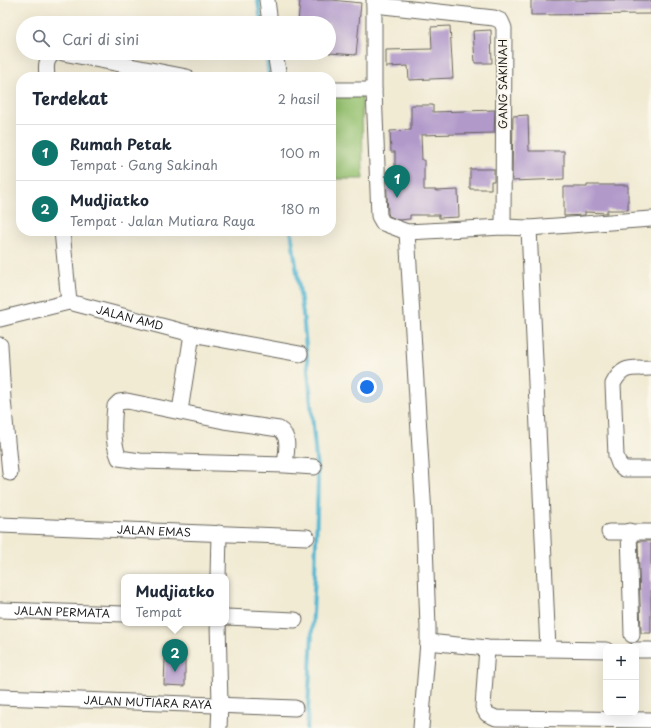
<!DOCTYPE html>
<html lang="id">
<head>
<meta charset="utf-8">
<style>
	body { margin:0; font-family:"Playpen Sans",sans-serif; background:#f6f6f7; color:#1f2937 }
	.controls { position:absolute; right:12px; bottom:12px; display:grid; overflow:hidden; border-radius:8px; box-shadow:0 4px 16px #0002 }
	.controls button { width:36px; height:36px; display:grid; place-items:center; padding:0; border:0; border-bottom:1px solid #e0e1e3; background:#fff; color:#1f2937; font:20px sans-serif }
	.you { position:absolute; left:367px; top:387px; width:14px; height:14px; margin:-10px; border:3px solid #fff; border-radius:50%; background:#1a73e8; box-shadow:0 0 0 6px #1a73e833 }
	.badge { display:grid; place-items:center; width:26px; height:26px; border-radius:50%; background:#0f766e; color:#fff; font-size:13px; font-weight:700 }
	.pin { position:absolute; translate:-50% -33px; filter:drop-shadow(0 1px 2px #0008) }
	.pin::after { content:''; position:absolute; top:21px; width:14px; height:12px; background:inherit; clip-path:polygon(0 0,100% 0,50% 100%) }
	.popup { position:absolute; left:121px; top:574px; width:108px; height:52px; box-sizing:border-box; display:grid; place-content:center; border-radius:8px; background:#fff; filter:drop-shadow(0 1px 3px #0005); font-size:13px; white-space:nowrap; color:#747a83 }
	.popup b { font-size:15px; color:#1f2937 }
	.popup::after { content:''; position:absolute; left:50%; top:100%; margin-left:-8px; border:8px solid transparent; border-top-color:#fff }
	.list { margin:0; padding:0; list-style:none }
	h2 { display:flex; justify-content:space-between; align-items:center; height:52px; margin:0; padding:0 16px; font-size:17px }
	h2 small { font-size:13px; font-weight:400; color:#747a83 }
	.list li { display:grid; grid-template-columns:26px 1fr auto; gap:12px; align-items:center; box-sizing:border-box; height:56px; padding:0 16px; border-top:1px solid #e0e1e3 }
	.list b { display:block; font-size:15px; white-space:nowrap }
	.list p { margin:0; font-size:13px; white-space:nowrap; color:#747a83 }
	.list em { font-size:13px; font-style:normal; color:#747a83 }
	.icon { flex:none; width:22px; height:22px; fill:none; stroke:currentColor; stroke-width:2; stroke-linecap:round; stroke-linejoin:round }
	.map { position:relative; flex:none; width:651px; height:728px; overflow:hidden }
	.search { position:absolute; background:#fff; box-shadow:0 4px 16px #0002; left:16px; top:16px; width:320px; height:44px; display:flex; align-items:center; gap:10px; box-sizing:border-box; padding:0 14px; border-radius:22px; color:#747a83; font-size:15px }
	.panel { position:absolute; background:#fff; box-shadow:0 4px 16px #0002; left:16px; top:72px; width:320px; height:164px; border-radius:16px }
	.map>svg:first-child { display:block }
	.green { fill:#95c16f; stroke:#586e46 }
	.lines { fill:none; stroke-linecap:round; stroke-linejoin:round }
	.stream { stroke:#52b5d1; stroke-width:4 }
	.building { fill:#b199ca }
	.minor-casing { stroke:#67645c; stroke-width:17 }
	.minor { stroke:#fff; stroke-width:15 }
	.labels { text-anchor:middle; stroke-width:4; stroke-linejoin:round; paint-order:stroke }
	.street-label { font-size:11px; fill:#1c1c1c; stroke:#fbf7ec }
</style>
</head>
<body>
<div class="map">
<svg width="651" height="728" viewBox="0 0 651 728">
	<rect width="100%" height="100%" fill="#fbf7ec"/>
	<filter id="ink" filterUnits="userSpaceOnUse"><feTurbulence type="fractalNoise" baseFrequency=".025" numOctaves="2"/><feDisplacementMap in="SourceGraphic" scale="8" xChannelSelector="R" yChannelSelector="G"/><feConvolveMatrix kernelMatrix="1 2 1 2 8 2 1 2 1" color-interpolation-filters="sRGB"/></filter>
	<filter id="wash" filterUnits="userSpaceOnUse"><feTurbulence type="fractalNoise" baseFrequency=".012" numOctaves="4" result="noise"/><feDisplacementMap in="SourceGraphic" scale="16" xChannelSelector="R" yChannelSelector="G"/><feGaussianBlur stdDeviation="0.9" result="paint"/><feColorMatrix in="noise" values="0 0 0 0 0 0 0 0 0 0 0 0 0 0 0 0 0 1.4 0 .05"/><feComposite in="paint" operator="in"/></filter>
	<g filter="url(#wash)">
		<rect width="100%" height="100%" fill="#f1ebd4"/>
		<polygon class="green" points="331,96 362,96 363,179 331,179"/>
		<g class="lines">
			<g class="stream">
				<polyline points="258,0 261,23"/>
				<polyline points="266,53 269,77"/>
				<polyline points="291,231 303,314 318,481 315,574 307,728"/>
			</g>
		</g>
		<g id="blocks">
			<g class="building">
				<polygon points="300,0 332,0 361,3 356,55 329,53 329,23 298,23"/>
				<polygon points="531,0 651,0 651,14 531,15"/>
				<polygon points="450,26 453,78 409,80 408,66 386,67 386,50 432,49 431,27"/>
				<polygon points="491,30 492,63 475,63 473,31"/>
				<polygon points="411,105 433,105 433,112 495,110 494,133 421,135 422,160 424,160 424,190 436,190 436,191 458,190 459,217 439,218 439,215 410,215 410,219 399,220 389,216 388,213 386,176 395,176 395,152 391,152 390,131 411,130"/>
				<polygon points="528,115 529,151 564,151 564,179 512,181 513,116"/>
				<polygon points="470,169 494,169 494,181 491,181 491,189 470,189"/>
				<polygon points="587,185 628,185 628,210 607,210 607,213 585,212 585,215 564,216 564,187 587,187"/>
				<polygon points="638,541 651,541 651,633 641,633"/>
				<polygon points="165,659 185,659 185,686 164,685"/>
			</g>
		</g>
	</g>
	<g filter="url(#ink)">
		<use href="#blocks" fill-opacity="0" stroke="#67645c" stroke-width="1"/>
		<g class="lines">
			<g class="minor-casing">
				<g id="minor">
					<polyline points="267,0 270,23"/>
					<polyline points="374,0 374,90 379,216 383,223 407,232 503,227 529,228 651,219"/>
					<polyline points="374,5 494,18 501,21 504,28 503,227"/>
					<polyline points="63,53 187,77"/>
					<polyline points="275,53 279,77"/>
					<path d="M47,77C46,68 45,57 55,53"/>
					<polyline points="331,90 374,90"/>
					<polyline points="529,228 548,649"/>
					<polyline points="62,231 69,302"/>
					<polyline points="407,232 424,515 428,627 428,642 421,728"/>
					<path id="s1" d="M0,319L69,302L192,334L300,354"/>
					<polyline points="0,345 3,399 10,473"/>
					<path d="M651,368C632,369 623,364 613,384L616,456L619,464L624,469H651"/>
					<polyline points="180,411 192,334"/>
					<path d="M285,465C286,453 291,436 279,429L224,421L127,401L119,402L115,406C113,423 112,442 119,458L140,461L285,465L314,467"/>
					<path id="s2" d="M0,525L307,537"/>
					<polyline points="629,531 632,635"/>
					<polyline points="609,532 651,532"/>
					<polyline points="218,577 219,533"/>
					<path id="s3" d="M0,610L124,614"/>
					<polyline points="226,617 295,620"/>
					<polyline points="218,623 220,705 219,728"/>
					<polyline points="428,642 487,648 606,650"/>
					<polyline points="487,648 483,707 487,714 496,718 651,720"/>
					<polyline points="636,650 651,650"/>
					<path id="s4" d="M0,697L295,708"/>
				</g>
			</g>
			<use href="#minor" class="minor"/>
		</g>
	</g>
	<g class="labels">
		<g class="street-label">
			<text transform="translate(503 84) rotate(-90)" y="4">GANG SAKINAH</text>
			<text dy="4" stroke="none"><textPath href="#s1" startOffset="134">JALAN AMD</textPath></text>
			<text dy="4" stroke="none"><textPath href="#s2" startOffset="154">JALAN EMAS</textPath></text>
			<text dy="4" stroke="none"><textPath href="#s3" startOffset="62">JALAN PERMATA</textPath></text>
			<text dy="4" stroke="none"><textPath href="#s4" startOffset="148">JALAN MUTIARA RAYA</textPath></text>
		</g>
	</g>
</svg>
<div class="controls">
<button>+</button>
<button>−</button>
</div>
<div class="you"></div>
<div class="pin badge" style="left:397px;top:198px">1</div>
<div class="pin badge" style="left:175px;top:672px">2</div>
<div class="popup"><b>Mudjiatko</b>Tempat</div>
<div class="search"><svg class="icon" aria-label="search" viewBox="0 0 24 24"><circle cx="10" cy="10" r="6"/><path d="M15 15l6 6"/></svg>Cari di sini</div>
<section class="panel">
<h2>Terdekat<small>2 hasil</small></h2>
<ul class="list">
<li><span class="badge">1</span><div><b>Rumah Petak</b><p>Tempat · Gang Sakinah</p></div><em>100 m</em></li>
<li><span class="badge">2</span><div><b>Mudjiatko</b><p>Tempat · Jalan Mutiara Raya</p></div><em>180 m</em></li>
</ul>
</section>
</div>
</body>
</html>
